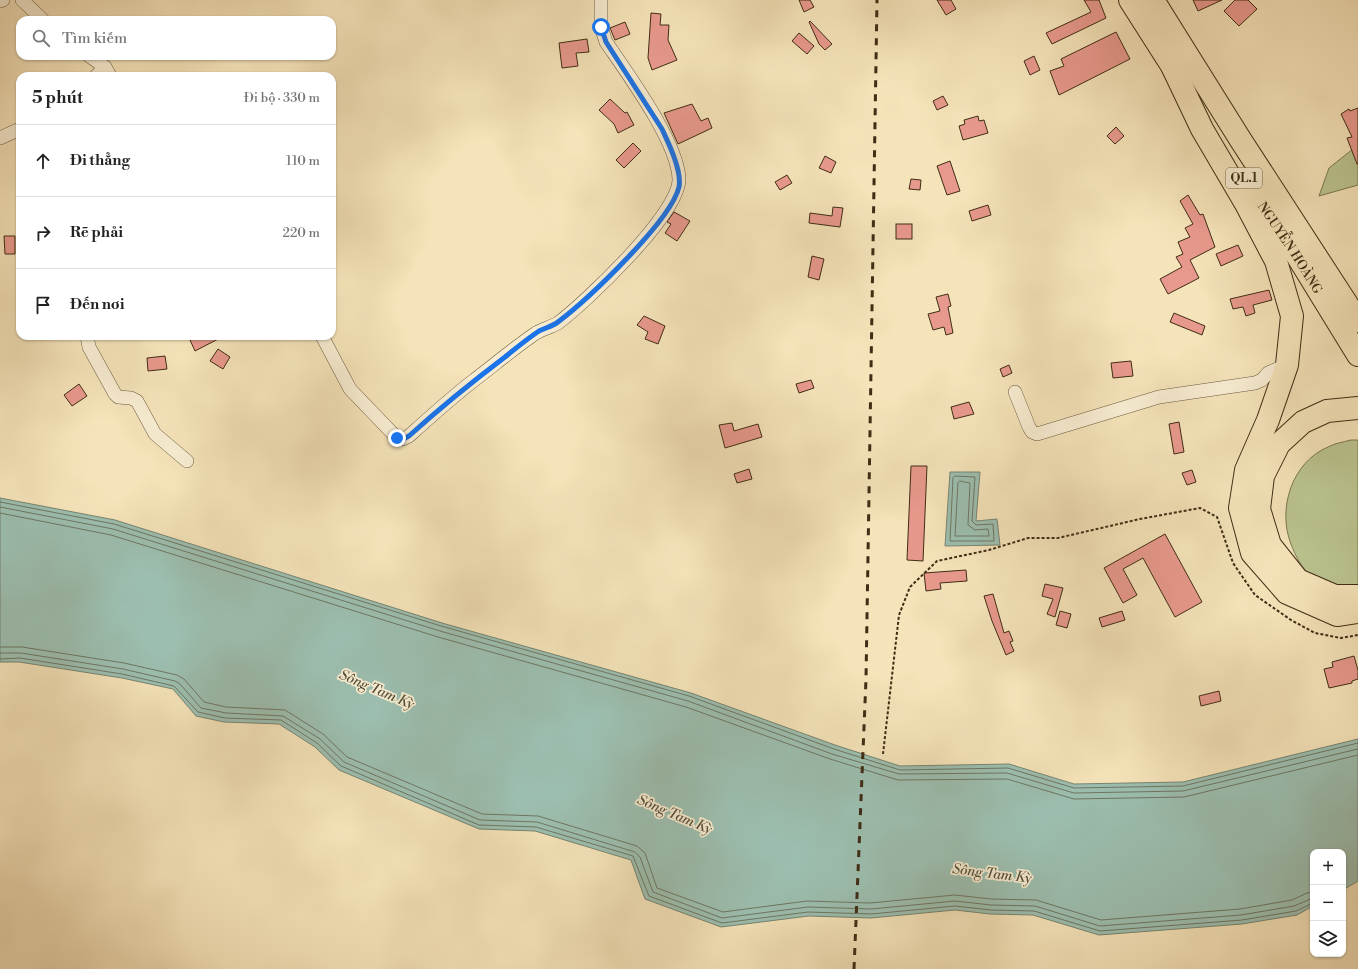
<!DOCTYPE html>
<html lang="vi">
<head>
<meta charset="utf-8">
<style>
	body { margin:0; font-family:"Libre Bodoni",serif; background:#f6f6f6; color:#222 }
	.controls { position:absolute; right:12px; bottom:12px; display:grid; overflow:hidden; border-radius:8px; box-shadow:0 1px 3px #0004 }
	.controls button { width:36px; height:36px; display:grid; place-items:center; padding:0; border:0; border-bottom:1px solid #e0e0e0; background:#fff; color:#222; font:20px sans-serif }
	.stop { position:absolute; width:12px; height:12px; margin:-9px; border:3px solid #1a73e8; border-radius:50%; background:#fff }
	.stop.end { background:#1a73e8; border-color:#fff; box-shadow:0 1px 4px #0008 }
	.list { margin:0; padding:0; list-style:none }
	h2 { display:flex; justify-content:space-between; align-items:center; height:52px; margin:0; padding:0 16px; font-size:17px }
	h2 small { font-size:13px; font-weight:400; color:#767676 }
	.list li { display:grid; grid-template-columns:26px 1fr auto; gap:12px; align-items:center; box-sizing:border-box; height:72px; padding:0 16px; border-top:1px solid #e0e0e0 }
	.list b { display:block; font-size:15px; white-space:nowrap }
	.list em { font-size:13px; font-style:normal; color:#767676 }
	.icon { flex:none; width:22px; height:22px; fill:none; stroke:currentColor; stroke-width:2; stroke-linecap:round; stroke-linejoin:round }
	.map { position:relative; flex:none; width:1358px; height:969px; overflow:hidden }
	.search { position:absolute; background:#fff; box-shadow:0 1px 3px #0004; left:16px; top:16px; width:320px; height:44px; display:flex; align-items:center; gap:10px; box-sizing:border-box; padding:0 14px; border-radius:12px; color:#767676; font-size:15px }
	.panel { position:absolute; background:#fff; box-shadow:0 1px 3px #0004; left:16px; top:72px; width:320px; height:268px; border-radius:12px }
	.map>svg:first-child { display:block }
	.green { fill:#bbc490; stroke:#7d7852 }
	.water { fill:#9cbeaf; stroke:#778471 }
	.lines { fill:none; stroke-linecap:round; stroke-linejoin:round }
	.shore { stroke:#6e7662; stroke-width:1 }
	.building { fill:#e8998d; stroke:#3f2d15 }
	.street-casing { stroke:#6c5a3e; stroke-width:14 }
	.highway-casing { stroke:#3f2d15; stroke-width:24 }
	.path { stroke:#3f2d15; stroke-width:2; stroke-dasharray:3 2; stroke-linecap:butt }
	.street { stroke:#f8edd2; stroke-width:13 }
	.highway { stroke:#f5e3b9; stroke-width:22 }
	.rail { stroke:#3f2d15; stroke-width:3; stroke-dasharray:7 7; stroke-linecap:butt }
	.route { stroke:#1a73e8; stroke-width:5 }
	.labels { text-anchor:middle; stroke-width:3.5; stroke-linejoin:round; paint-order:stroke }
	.shield { fill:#f8edd2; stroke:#76674e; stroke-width:1 }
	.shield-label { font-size:12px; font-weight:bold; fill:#3f2d15 }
	.street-label { font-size:13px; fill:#3f2d15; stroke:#f8edd2 }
	.water-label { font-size:14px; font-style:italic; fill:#56513c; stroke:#f8edd2 }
</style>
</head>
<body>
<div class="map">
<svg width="1358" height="969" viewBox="0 0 1358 969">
	<rect width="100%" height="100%" fill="#f5e3b9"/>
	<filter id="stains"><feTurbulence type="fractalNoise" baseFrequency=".005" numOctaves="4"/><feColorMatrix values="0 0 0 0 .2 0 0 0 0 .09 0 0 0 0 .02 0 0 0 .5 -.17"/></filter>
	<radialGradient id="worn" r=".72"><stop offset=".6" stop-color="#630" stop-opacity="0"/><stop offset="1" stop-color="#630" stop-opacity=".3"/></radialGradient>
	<g class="green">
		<polygon points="1358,145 1358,185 1319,196 1329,168"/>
		<path d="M1351,440H1358V594C1344,589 1326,585 1313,577C1302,570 1295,555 1291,544C1277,509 1292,462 1328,447C1335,443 1344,442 1351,440Z"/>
	</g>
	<g class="water">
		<polygon points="950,472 980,472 976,521 997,519 1000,545 945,546"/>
		<polygon points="0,498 115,520 442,623 691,693 835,745 900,766 1009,764 1074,784 1183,782 1358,739 1358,881 1343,890 1343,852 1313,852 1313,906 1297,915 1242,924 1099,935 1033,915 990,914 955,910 871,918 809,916 721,927 645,899 631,860 535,831 479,829 339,770 315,747 279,724 224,722 196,716 173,689 122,678 19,662 0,662"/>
	</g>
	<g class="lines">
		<g class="shore">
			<polygon points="955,476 975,477 972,521 976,525 993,524 994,541 950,541 953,478"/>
			<polygon points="960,481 970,483 968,525 975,530 988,529 989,536 955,536 958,483"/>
			<polyline points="0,502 114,524 441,626 689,696 834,749 900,770 1008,768 1074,788 1183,786 1358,743"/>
			<polyline points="0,507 113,529 440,631 688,701 832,754 899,774 1007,773 1074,793 1183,791 1358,749"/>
			<polyline points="0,513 111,535 438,637 686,707 830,759 898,780 1007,779 1074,799 1184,797 1358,755"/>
			<polyline points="0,647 22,647 124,663 177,675 184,679 204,702 226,707 285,710 323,734 347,757 482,814 538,816 637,846 645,853 657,888 723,912 807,901 870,903 955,895 991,899 1036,900 1101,920 1240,909 1292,900 1307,893 1313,892"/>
			<polyline points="0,653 21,653 123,669 175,681 180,684 201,708 226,713 283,716 320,739 344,762 480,820 537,822 635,852 640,857 653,892 722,918 808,907 871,909 955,901 991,905 1035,906 1100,926 1241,915 1294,906 1313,898"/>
			<polyline points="0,659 20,658 122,674 174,686 198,712 225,718 281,720 317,743 341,766 479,825 536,827 633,856 649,896 722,923 808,912 871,914 955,906 991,910 1034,911 1100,931 1242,920 1296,911 1313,903"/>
		</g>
	</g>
	<g class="building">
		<polygon points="799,0 810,0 814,7 804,12"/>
		<polygon points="937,0 951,0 956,9 946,15"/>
		<polygon points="1084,0 1099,0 1106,18 1052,44 1046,33 1091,12"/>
		<polygon points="1193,0 1222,0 1198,11"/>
		<polygon points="1235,0 1248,0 1257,9 1239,26 1224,11"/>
		<polygon points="651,13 661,14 660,25 669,25 668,40 677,60 652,70 648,58"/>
		<polygon points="810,21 832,44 825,50 819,44 809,22"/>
		<polygon points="625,22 630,34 615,40 610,28"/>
		<polygon points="1116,32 1130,59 1059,95 1050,71 1064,66 1061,59"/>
		<polygon points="799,33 814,46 807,54 792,41"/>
		<polygon points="587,39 589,52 576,53 578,66 562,68 559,43"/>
		<polygon points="1034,56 1040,70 1030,75 1024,61"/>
		<polygon points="943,96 948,105 937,110 933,101"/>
		<polygon points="610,99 625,113 627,112 634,125 618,133 614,124 599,110"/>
		<polygon points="692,104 701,121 708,118 712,128 678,144 664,113"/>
		<polygon points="1358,108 1358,164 1357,164 1347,138 1352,137 1341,114 1349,109 1350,111"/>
		<polygon points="978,116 979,121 984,120 988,133 963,140 959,126 965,124 964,120"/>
		<polygon points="1116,127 1124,136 1115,144 1107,136"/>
		<polygon points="633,143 641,151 624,168 616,160"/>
		<polygon points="825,156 836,162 831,173 819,168"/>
		<polygon points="950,161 960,191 947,195 937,166"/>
		<polygon points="787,175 792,183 780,190 775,182"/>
		<polygon points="911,179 921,180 920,190 909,189"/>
		<polygon points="1188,195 1200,215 1203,214 1215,247 1190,260 1199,278 1168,294 1160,279 1182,267 1176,257 1183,254 1178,242 1190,237 1185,228 1193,224 1180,201"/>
		<polygon points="988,205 991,215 972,221 969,211"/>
		<polygon points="833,207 843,208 840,227 809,223 810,213 832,216"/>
		<polygon points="674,212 690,221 677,241 665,233 671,224 667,222"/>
		<rect x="896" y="224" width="16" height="15"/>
		<polygon points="4,236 15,236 15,254 5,254"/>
		<polygon points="1238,245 1243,256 1221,266 1216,254"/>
		<polygon points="812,256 824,259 819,280 808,277"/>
		<polygon points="1269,290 1272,300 1253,305 1255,313 1246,316 1243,307 1233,309 1230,299"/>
		<polygon points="948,294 951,306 948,307 953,333 946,335 944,327 933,330 928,314 940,311 936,297"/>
		<polygon points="1174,313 1205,326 1202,335 1170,322"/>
		<polygon points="644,316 665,326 658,344 645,339 648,332 637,325"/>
		<polygon points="197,336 224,336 195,351 190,340"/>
		<polygon points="218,349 230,357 223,369 210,361"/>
		<polygon points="165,356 167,369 148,371 147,358"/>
		<polygon points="1131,361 1133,376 1113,378 1111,363"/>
		<polygon points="1009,365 1012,373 1003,377 1000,369"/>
		<polygon points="811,380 814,388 799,393 796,384"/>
		<polygon points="79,384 87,396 72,406 64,395"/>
		<polygon points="969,402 974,414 954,419 951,407"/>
		<polygon points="1179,422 1184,452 1174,454 1169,424"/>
		<polygon points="732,423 734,431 758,424 762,437 725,448 719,425"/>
		<polygon points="911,466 927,466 923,561 907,560"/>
		<polygon points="749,469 752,479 737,483 734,474"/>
		<polygon points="1192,470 1196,482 1187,485 1182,473"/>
		<polygon points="1165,534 1202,602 1175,617 1143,558 1123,569 1137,595 1123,603 1104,568"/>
		<polygon points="966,570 967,581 940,583 941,589 926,591 924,573"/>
		<polygon points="1045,584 1063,588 1055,617 1047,614 1053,599 1042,596"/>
		<polygon points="993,594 1004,633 1009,631 1013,641 1010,642 1014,651 1006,655 992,621 984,596"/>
		<polygon points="1060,611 1071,614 1067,628 1056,625"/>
		<polygon points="1122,611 1125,620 1102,627 1099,618"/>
		<polygon points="1354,656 1358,670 1358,679 1352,681 1352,683 1329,688 1324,669 1333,667 1332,662"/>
		<polygon points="1219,691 1221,701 1201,706 1199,696"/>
	</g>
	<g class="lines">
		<g class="street-casing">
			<g id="street">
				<polyline points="22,0 43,20"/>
				<polyline points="0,1 3,0"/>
				<polyline points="89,56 105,67 110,76"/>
				<polyline points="96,76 105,67"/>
				<polyline points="0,138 20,129"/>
				<polyline points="87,336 89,347 115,394 118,397 131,398 137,401 155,434 187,461"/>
				<path d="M322,336L350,389L397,438L403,439L409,436C430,417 451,398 473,381C494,365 514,348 536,333C543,329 551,327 558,323C586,302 680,213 679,179C678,142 627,73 606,42L601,27V0"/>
				<polyline points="1015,392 1029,427 1032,432 1037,434 1159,397 1255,383 1262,380 1268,373 1287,365"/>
			</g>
		</g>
		<g class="highway-casing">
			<g id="highway">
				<polyline points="1130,0 1181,80"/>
				<polyline points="1153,0 1240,139 1358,321"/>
				<polyline points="1173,68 1202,129 1246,204 1276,261 1292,316 1287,365 1268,420 1246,470 1240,508 1252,553 1287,593 1337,615 1358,612"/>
				<path id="s1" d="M1252,189L1296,254L1358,355"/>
				<polyline points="1358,408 1327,411 1303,422 1279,444 1263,476 1259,509 1270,545 1298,580 1335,596 1358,596"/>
			</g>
		</g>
		<polyline class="path" points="883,754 899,615 910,587 937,561 989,550 1028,538 1058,538 1140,519 1200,508 1217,517 1233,563 1255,595 1291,620 1315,633 1341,638 1358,635"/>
		<use href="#street" class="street"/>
		<use href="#highway" class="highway"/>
		<polyline class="rail" points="854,969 866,679 877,0"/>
	</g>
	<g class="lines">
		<path class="route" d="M397,438L403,439L409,436C440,408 472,382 505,357C516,348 527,339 539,331C545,328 553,326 558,322C587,300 671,221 679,187C682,171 669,144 662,129L606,42L601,27"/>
	</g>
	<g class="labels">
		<rect class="shield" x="1226" y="168" width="36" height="20" rx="3"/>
		<g class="shield-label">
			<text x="1244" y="182">QL.1</text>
		</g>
		<g class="street-label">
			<text dy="5" stroke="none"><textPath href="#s1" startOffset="70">NGUYỄN HOÀNG</textPath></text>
		</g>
		<g class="water-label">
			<text transform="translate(377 689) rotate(23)" y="5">Sông Tam Kỳ</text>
			<text transform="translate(675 814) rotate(23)" y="5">Sông Tam Kỳ</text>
			<text transform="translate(992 873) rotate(7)" y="5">Sông Tam Kỳ</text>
		</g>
	</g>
	<rect width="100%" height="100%" filter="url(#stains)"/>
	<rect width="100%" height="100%" fill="url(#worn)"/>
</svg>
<div class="controls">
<button>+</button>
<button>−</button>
<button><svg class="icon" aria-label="layers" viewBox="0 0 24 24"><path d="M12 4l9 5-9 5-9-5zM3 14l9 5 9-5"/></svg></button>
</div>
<div class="stop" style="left:601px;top:27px"></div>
<div class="stop end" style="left:397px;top:438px"></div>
<div class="search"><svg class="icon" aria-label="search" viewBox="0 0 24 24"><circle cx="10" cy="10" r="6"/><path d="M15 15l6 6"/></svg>Tìm kiếm</div>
<section class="panel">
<h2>5 phút<small>Đi bộ · 330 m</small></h2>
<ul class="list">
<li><svg class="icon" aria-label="ahead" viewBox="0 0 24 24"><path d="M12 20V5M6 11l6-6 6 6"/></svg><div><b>Đi thẳng</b></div><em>110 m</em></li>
<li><svg class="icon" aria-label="right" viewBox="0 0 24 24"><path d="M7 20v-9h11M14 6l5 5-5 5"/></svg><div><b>Rẽ phải</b></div><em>220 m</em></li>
<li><svg class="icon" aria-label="arrive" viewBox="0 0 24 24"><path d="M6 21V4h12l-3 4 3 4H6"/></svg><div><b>Đến nơi</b></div></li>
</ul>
</section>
</div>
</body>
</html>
